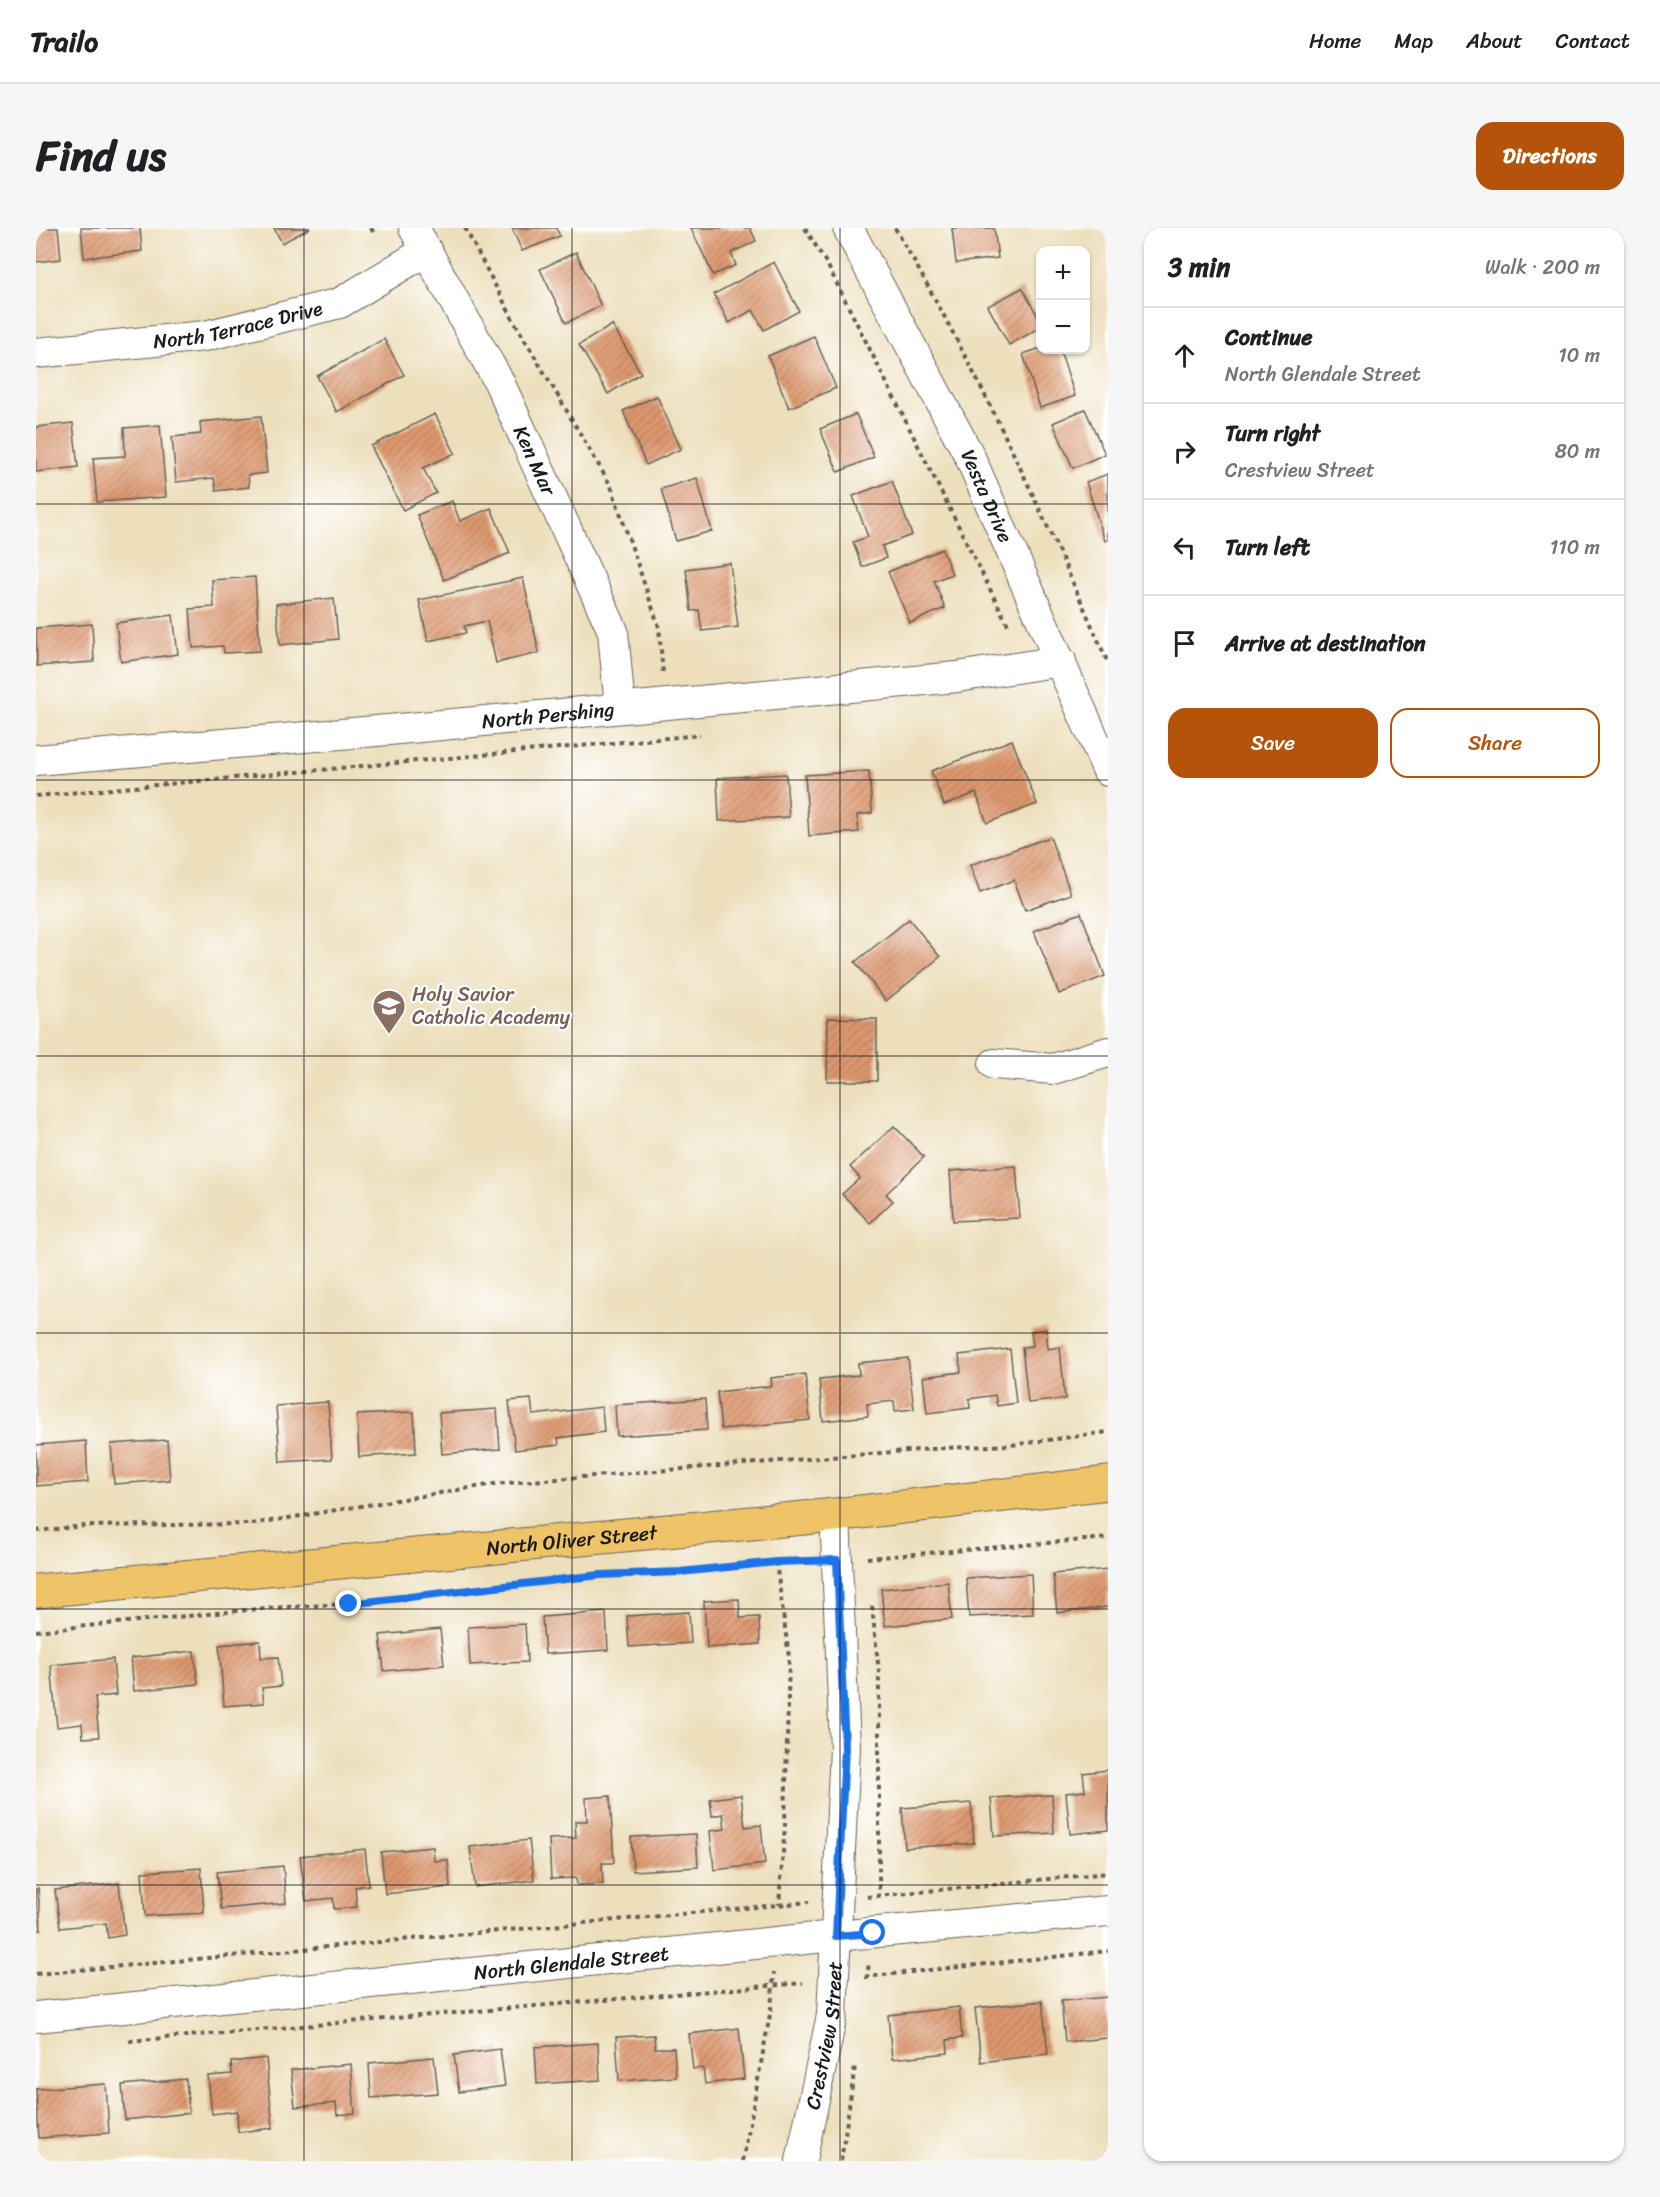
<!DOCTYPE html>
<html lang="en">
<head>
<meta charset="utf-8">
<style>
	body { margin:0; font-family:Sriracha,sans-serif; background:#f6f6f6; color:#202124 }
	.controls { position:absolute; right:18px; top:18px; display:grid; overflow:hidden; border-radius:12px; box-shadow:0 2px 4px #0004 }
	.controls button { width:54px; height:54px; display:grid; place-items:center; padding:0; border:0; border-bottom:2px solid #e0e0e0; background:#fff; color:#202124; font:30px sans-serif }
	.stop { position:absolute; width:18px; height:18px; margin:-14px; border:4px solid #1a73e8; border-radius:50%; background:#fff }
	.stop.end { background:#1a73e8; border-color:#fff; box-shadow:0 2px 6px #0008 }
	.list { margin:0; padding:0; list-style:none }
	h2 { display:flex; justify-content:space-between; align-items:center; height:78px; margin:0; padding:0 24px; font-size:26px }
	h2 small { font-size:20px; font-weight:400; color:#757577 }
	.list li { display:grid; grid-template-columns:39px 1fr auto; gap:18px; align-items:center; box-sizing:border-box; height:96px; padding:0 24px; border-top:2px solid #e0e0e0 }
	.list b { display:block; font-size:22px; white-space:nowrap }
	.list p { margin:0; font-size:20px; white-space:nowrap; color:#757577 }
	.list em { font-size:20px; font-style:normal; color:#757577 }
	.actions { display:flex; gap:12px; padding:18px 24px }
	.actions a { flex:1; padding:14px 0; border:2px solid #b45309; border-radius:18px; text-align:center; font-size:21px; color:#b45309 }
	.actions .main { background:#b45309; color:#fff }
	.icon { flex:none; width:33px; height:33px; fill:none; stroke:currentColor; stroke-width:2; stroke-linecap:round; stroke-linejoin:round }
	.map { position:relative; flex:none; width:1072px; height:1933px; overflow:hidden; border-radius:18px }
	header { display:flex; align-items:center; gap:36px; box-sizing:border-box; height:84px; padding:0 30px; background:#fff; border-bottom:2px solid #e0e0e0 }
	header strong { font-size:28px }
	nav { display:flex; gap:33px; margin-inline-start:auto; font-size:21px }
	.intro { display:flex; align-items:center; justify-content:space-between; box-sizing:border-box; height:144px; padding:0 36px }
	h1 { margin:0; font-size:42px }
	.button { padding:15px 27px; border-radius:18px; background:#b45309; color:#fff; font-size:21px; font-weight:700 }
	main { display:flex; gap:36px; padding:0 36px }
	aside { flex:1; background:#fff; border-radius:18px; box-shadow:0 2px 4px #0004 }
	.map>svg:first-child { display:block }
	.building { fill:url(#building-hatch) }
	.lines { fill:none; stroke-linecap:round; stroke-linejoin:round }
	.minor-casing { stroke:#656054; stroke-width:32 }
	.major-casing { stroke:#656054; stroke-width:35 }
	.path { stroke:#656054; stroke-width:4; stroke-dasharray:4.5 4.5; stroke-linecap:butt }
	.minor { stroke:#fff; stroke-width:30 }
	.major { stroke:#efc469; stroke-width:33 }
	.route { stroke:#1a73e8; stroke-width:8 }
	.grid { fill:none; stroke:#1c1c1c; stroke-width:1.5; stroke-opacity:0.55 }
	.labels { text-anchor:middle; stroke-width:4.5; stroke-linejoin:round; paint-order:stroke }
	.street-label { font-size:20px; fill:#1c1c1c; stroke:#fff }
	.education-label { font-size:20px; fill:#785e54; stroke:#fff; text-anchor:start }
</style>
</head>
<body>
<header>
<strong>Trailo</strong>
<nav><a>Home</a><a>Map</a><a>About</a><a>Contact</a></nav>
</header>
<div class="intro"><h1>Find us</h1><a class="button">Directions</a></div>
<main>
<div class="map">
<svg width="1072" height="1933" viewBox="0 0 1072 1933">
	<defs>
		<pattern id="building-hatch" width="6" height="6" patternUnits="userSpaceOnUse" patternTransform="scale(1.5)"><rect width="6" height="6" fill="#de986f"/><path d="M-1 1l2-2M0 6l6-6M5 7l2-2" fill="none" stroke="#b37b5a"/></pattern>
	</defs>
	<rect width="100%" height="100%" fill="#fff"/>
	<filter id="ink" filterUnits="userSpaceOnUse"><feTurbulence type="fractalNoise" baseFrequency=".0167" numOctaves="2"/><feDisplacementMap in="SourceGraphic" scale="12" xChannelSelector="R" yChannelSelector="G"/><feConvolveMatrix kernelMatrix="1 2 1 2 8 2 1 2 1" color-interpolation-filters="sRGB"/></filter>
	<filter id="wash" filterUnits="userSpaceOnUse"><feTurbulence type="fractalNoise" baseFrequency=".008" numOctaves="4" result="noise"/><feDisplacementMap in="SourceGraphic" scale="24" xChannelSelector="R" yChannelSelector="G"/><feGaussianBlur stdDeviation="1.35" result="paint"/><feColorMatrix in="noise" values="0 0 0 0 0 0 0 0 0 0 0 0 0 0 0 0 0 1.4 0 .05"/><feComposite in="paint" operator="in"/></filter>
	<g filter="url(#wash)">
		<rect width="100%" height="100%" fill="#eddfbc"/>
		<g id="blocks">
			<g class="building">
				<polygon points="0,0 22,0 25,31 0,34"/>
				<polygon points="45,0 104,0 106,23 48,30"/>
				<polygon points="238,0 274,0 246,15"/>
				<polygon points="476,0 520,0 524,8 486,23"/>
				<polygon points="655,0 714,0 720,13 695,25 700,37 677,47"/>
				<polygon points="916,0 958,0 962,30 920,35"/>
				<polygon points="540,24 565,78 530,95 504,41"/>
				<polygon points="738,34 763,83 728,102 717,82 693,95 678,66"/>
				<polygon points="986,60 1005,94 1005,99 973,117 952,78"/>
				<polygon points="576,97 605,145 572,166 543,117"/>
				<polygon points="778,108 800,160 753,180 732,128"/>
				<polygon points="348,111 368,147 301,184 281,148"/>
				<polygon points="1005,120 1024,122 1039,168 1004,180 987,126"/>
				<polygon points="621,168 645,221 610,237 587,183"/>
				<polygon points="1049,181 1069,226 1037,240 1017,195"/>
				<polygon points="399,186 419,225 387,240 400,265 367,282 335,218"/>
				<polygon points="820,186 838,229 802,244 784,201"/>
				<polygon points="225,188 231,245 212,247 213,259 180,263 178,250 140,254 136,209 165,206 164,194"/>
				<polygon points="37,195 42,239 0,244 0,199"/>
				<polygon points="124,197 130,269 61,274 57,230 89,228 88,200"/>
				<polygon points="1072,246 1072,312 1069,313 1050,254"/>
				<polygon points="661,250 676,303 640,313 625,261"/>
				<polygon points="856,253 876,307 846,318 850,330 826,339 817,314 832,309 817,268"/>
				<polygon points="416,273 424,293 455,280 474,325 408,352 381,287"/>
				<polygon points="906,321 916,346 898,353 909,380 874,395 852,344"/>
				<polygon points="694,335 702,399 666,403 663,382 655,383 650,341"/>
				<polygon points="219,349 224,423 188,425 187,418 157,420 154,381 178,379 176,352"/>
				<polygon points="487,350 503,425 460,435 451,393 428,398 430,405 392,413 383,372"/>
				<polygon points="298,370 302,411 244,417 240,376"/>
				<polygon points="137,387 142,426 85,434 80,395"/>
				<polygon points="56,396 58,434 1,438 0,400"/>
				<polygon points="976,512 1001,576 951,595 940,565 908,577 895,543"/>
				<polygon points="833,543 836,585 821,587 823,604 773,608 769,547"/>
				<polygon points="750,546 753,589 683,593 681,550"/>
				<polygon points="1014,609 1035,666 989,682 978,652 944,665 934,637"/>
				<polygon points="1045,685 1069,748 1023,766 998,703"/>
				<polygon points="873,691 904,729 850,773 819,734"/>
				<polygon points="792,790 841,791 841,853 791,853"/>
				<polygon points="858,898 888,929 850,966 857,973 834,995 806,966 824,950 814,939"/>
				<polygon points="980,938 984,990 917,993 914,943"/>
				<polygon points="1010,1101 1012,1121 1024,1119 1029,1171 992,1175 986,1119 997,1118 995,1103"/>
				<polygon points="974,1121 980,1175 961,1178 959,1167 933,1171 934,1180 891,1185 887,1149 925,1144 923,1127"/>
				<polygon points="872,1130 878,1181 859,1183 858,1173 831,1176 832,1188 787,1193 783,1151 823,1147 822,1135"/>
				<polygon points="769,1146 774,1192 685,1201 681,1164 736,1158 735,1150"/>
				<polygon points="495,1171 497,1187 566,1179 568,1204 522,1210 523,1217 479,1222 473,1173"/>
				<polygon points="669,1171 671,1202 581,1208 579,1177"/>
				<polygon points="292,1174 296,1231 244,1234 240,1178"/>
				<polygon points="461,1181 464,1221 406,1226 403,1185"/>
				<polygon points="378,1184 380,1225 323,1229 321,1187"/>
				<polygon points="131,1212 134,1252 78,1256 75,1216"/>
				<polygon points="50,1213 52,1254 0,1258 0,1217"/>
				<polygon points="1072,1341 1072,1379 1021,1385 1017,1346"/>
				<polygon points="995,1346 997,1386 933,1389 930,1350"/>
				<polygon points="912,1354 916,1391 849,1398 845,1361"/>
				<polygon points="703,1371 704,1390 723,1389 724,1416 671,1420 668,1373"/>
				<polygon points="570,1384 572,1422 509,1426 506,1389"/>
				<polygon points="653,1384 655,1415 593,1419 591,1388"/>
				<polygon points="489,1396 491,1434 434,1437 432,1399"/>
				<polygon points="404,1401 408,1437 348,1443 344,1407"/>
				<polygon points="224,1413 225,1430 242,1429 245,1458 226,1460 228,1475 188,1478 183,1417"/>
				<polygon points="158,1423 162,1456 98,1463 95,1430"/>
				<polygon points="77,1431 80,1467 59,1469 63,1509 47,1510 46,1496 21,1499 15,1437"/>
				<polygon points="1072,1542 1072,1602 1034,1606 1030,1565 1049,1563 1047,1545"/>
				<polygon points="705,1567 709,1599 725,1597 729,1636 678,1642 674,1603 689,1601 687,1586 676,1588 674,1571"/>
				<polygon points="1016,1567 1018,1605 958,1608 955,1570"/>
				<polygon points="574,1568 578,1635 566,1635 567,1656 541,1657 540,1650 515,1651 513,1611 540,1610 539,1593 551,1593 550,1570"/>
				<polygon points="935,1575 938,1615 869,1620 866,1580"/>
				<polygon points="660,1606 662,1639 597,1643 595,1609"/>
				<polygon points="493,1612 498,1652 439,1659 434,1619"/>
				<polygon points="397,1619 398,1633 412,1632 414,1659 349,1666 345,1624"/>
				<polygon points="329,1621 333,1657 319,1659 321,1679 298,1681 297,1670 270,1673 264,1628"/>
				<polygon points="247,1638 250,1675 185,1681 181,1644"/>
				<polygon points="165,1640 168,1685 109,1688 106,1644"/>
				<polygon points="83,1655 89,1707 72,1710 70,1695 24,1700 19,1662"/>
				<polygon points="2,1660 5,1702 0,1702 0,1661"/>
				<polygon points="1072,1769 1072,1810 1029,1814 1025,1773"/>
				<polygon points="1006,1773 1012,1826 945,1834 939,1780"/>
				<polygon points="923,1779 926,1810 911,1812 912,1825 856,1831 852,1787"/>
				<polygon points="703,1800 708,1851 669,1856 667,1840 657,1841 653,1806"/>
				<polygon points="618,1807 619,1820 638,1820 640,1849 583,1853 580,1809"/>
				<polygon points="562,1815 564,1852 501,1856 499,1819"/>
				<polygon points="464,1821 469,1858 423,1864 418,1827"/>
				<polygon points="398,1829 402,1865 335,1870 333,1835"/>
				<polygon points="230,1830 237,1900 202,1904 201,1883 176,1886 172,1848 196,1846 195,1834"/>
				<polygon points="315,1836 319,1885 301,1887 300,1875 259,1879 255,1842"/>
				<polygon points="150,1851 153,1885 89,1892 86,1857"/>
				<polygon points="70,1856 73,1905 3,1910 0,1861"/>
			</g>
		</g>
	</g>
	<g filter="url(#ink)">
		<use href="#blocks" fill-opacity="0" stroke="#656054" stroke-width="1.5"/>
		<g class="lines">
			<g class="minor-casing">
				<g id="minor">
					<path id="s1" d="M378,0L463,154L577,403L584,480"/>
					<path id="s2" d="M812,0L933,227L1072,543"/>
					<path id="s3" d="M0,125L169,108L304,75L390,23"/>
					<path id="s4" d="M0,532L352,502L921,449L1025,433"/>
					<polyline points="958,836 1017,841 1072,824"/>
					<path id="s5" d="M0,1789L799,1708L1072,1683"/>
					<path id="s6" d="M765,1933L796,1787L809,1520L799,1287"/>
				</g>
			</g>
			<g class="major-casing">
				<g id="major">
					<path id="s7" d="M0,1363L799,1287L1072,1255"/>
				</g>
			</g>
			<g class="path">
				<polyline points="335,0 339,7"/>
				<polyline points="429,0 479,95 575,258 623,399 627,446"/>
				<polyline points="769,0 792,38 972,397"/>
				<path d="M859,0C940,139 1008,287 1072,435"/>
				<polyline points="0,568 664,507"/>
				<polyline points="0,1303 49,1298 216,1296 458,1256 908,1220 975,1217 1072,1204"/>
				<polyline points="831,1330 1072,1310"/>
				<polyline points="740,1334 753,1429 749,1597 743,1677"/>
				<polyline points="836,1378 843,1445 843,1668"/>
				<polyline points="0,1403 232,1380 313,1376 564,1347 644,1344 740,1334 773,1333"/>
				<polyline points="831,1669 1072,1645"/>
				<polyline points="0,1746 773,1674"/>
				<polyline points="829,1749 1072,1723"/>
				<polyline points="831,1751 833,1734"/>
				<polyline points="93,1813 767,1755"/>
				<polyline points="707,1933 735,1781 738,1745"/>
				<polyline points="805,1933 819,1838"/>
			</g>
			<use href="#minor" class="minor"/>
			<use href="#major" class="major"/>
		</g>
	</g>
	<g class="lines" filter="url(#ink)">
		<polyline class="route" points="313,1376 564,1347 644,1344 740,1334 801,1332 809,1520 800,1708 837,1705"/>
	</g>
	<path class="grid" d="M268,0V1933M536,0V1933M804,0V1933M0,276H1072M0,552H1072M0,828H1072M0,1105H1072M0,1381H1072M0,1657H1072"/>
	<defs>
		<g id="school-pin" transform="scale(1.725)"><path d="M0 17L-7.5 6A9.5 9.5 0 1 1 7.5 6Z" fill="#8d6e63" stroke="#fff"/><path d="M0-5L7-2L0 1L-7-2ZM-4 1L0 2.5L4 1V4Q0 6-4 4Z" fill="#fff"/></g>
	</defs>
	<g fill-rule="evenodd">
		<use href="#school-pin" x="353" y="778"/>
	</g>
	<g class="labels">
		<g class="street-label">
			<text dy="7" stroke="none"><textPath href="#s3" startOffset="204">North Terrace Drive</textPath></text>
			<text dy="7" stroke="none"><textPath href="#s1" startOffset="262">Ken Mar</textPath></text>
			<text dy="7" stroke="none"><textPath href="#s2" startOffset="302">Vesta Drive</textPath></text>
			<text dy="7" stroke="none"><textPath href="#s4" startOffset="514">North Pershing</textPath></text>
			<text dy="7" stroke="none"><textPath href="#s7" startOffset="538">North Oliver Street</textPath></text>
			<text dy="7" stroke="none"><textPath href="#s5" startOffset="538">North Glendale Street</textPath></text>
			<text dy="7" stroke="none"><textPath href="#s6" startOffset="128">Crestview Street</textPath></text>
		</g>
		<g class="education-label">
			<text x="376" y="773">Holy Savior<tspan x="376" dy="23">Catholic Academy</tspan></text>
		</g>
	</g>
</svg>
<div class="controls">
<button>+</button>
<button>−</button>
</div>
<div class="stop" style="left:837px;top:1705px"></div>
<div class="stop end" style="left:313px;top:1376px"></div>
</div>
<aside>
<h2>3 min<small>Walk · 200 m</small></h2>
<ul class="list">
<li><svg class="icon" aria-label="ahead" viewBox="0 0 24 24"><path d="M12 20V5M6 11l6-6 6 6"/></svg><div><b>Continue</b><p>North Glendale Street</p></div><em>10 m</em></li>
<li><svg class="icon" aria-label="right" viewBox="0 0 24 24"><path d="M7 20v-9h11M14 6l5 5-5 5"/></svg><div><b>Turn right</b><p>Crestview Street</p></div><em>80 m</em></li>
<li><svg class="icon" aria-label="left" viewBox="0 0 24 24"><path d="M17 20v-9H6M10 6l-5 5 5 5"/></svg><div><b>Turn left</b></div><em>110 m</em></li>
<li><svg class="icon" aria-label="arrive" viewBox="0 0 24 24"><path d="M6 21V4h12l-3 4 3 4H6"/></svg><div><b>Arrive at destination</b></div></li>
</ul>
<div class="actions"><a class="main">Save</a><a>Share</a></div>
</aside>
</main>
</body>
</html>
